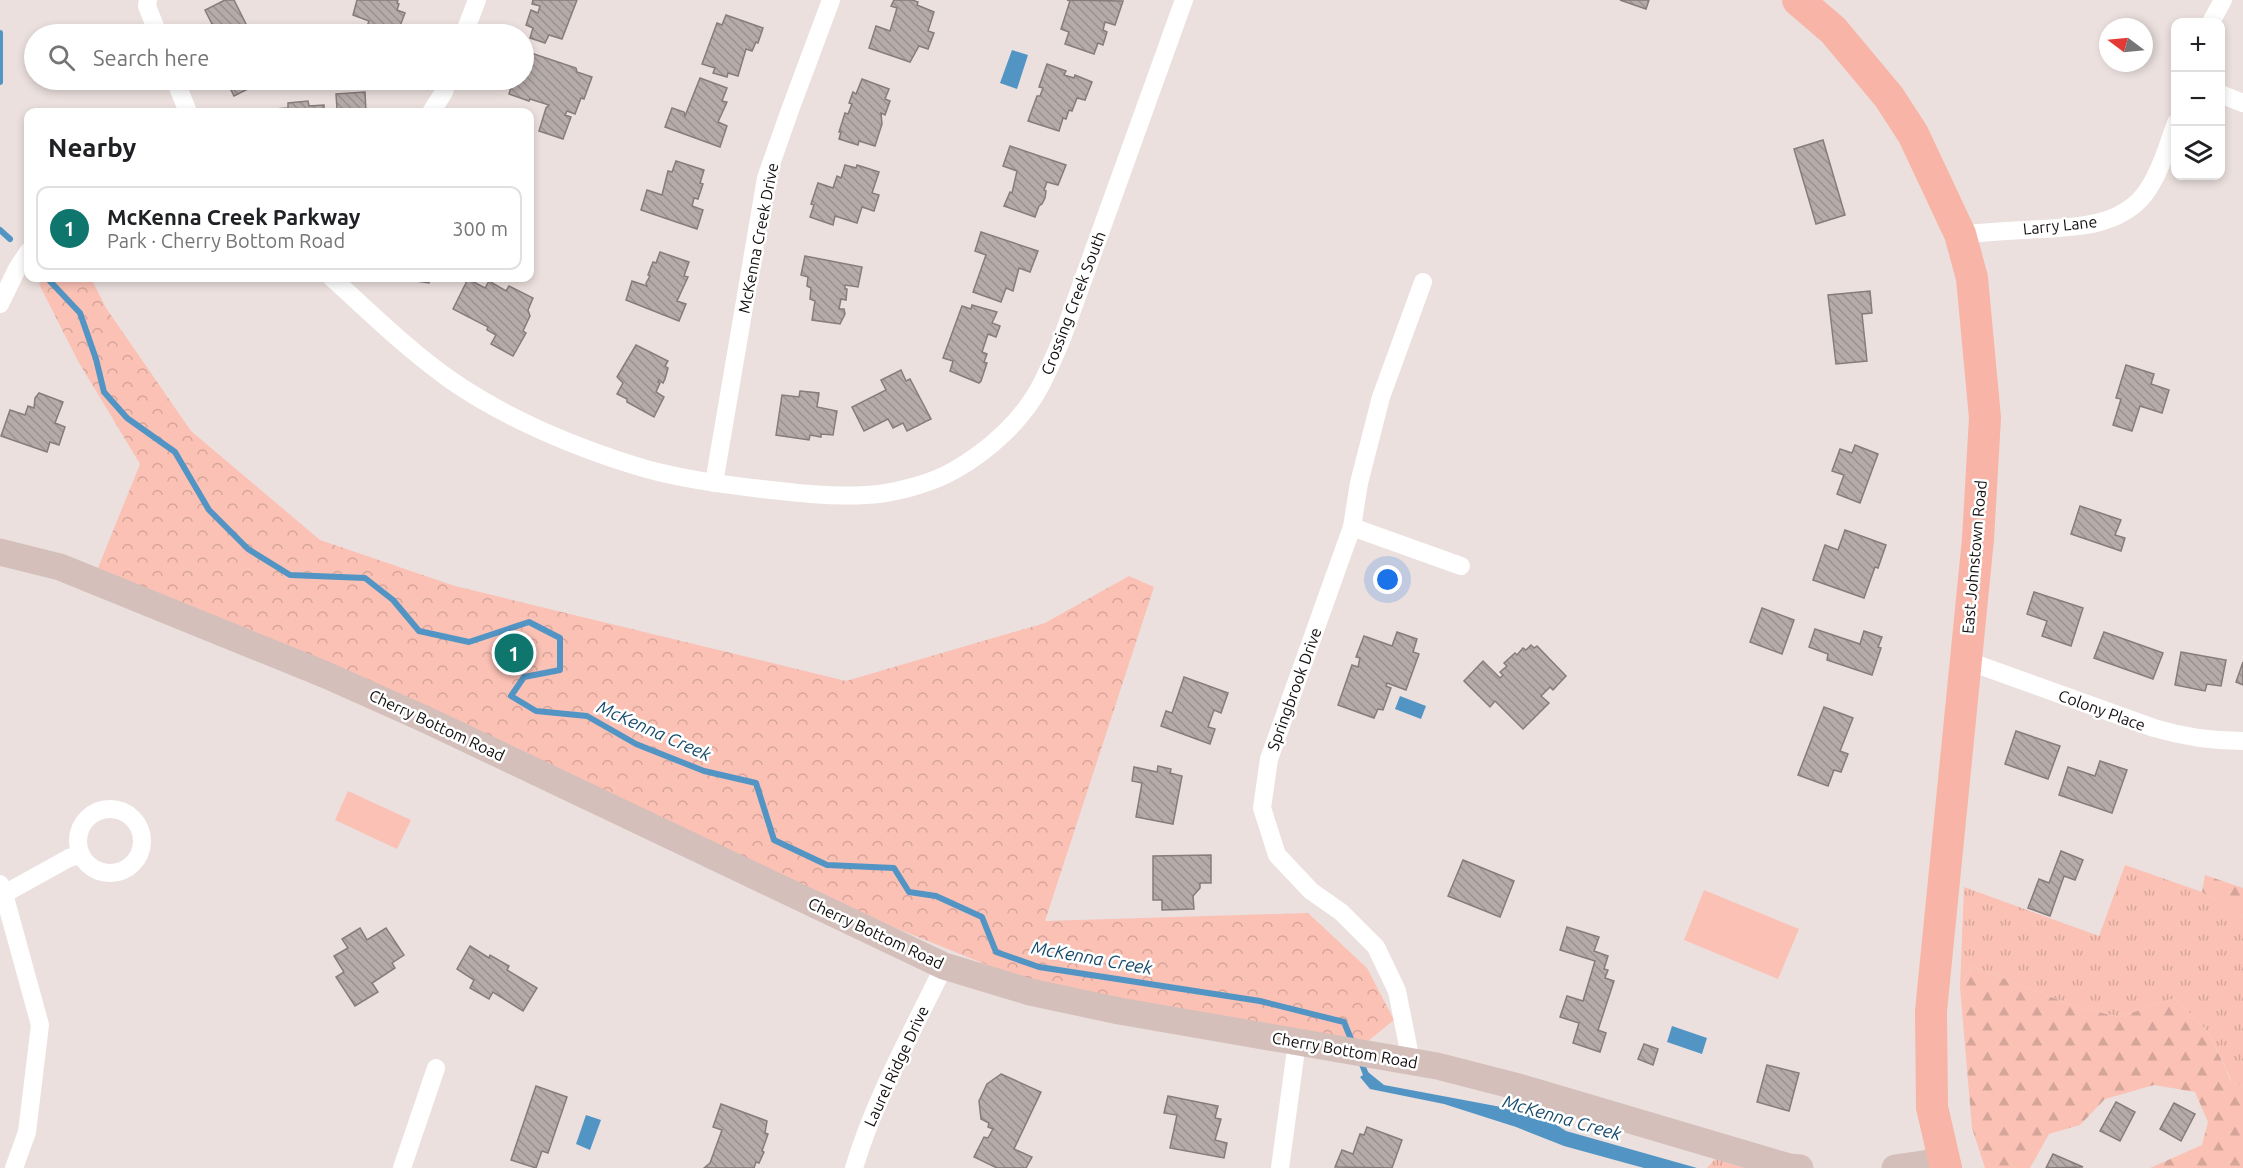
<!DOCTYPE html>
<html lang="en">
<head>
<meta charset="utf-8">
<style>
	body { margin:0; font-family:Ubuntu,sans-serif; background:#f2f2f2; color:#202124 }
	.controls { position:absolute; right:18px; top:18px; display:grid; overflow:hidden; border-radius:12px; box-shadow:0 3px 9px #0003 }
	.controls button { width:54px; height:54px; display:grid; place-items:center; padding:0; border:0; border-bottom:2px solid #e0e0e0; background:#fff; color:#202124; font:30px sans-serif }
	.compass { position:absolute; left:2099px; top:18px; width:54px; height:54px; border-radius:50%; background:#fff; box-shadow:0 3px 9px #0003; rotate:286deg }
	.you { position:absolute; left:1388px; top:580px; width:21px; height:21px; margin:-15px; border:4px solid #fff; border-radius:50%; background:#1a73e8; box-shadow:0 0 0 9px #1a73e833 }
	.badge { display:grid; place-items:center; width:39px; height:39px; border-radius:50%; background:#0f766e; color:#fff; font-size:20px; font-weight:700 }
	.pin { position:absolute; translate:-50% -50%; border:3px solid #fff; box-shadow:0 2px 6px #0006 }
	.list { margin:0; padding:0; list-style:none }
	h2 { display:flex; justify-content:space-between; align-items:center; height:78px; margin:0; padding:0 24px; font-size:26px }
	h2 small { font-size:20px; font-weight:400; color:#757577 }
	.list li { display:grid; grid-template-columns:39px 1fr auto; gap:18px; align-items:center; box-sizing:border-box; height:84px; margin:0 12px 12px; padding:0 12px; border:2px solid #e0e0e0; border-radius:12px }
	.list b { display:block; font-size:22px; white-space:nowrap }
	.list p { margin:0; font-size:20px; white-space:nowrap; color:#757577 }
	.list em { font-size:20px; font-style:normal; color:#757577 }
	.icon { flex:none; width:33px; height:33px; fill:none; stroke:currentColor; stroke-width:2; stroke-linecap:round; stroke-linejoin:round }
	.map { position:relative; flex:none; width:2243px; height:1168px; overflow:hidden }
	.search { position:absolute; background:#fff; box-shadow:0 3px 9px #0003; left:24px; top:24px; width:510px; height:66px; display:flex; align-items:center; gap:15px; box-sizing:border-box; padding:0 21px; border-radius:33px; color:#757577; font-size:22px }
	.panel { position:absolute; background:#fff; box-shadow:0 3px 9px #0003; left:24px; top:108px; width:510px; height:174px; border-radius:12px }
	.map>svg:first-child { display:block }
	.grass { fill:url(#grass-tufts) }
	.forest { fill:url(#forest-firs) }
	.park { fill:url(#park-crowns) }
	.pitch { fill:#fbc1b5 }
	.water { fill:#5295c4 }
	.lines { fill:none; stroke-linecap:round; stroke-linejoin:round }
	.stream { stroke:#5295c4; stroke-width:6 }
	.building { fill:url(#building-back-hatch); stroke:#867c7a; stroke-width:1.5 }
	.minor { stroke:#fff; stroke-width:18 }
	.secondary { stroke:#d4bfba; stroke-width:27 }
	.trunk { stroke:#f8b4a6; stroke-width:32 }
	.labels { text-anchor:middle; stroke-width:5; stroke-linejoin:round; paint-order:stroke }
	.street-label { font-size:16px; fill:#120f0e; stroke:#fff }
	.water-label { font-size:18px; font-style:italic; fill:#184b6c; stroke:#fff }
</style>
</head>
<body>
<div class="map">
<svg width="2243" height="1168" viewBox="0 0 2243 1168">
	<defs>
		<pattern id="grass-tufts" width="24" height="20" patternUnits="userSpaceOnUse" patternTransform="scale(1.5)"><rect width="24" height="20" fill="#fbc1b5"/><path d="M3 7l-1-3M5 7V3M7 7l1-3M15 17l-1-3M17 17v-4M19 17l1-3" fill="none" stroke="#d6a59a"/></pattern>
		<pattern id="forest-firs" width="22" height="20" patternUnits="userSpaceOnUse" patternTransform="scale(1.5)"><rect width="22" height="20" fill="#fbc1b5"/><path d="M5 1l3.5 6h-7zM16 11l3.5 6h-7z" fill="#d6a59a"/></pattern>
		<pattern id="park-crowns" width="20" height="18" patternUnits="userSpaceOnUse" patternTransform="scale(1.5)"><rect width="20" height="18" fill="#fbc1b5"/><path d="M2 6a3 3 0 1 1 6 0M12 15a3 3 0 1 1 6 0" fill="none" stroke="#d6a59a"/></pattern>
		<pattern id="building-back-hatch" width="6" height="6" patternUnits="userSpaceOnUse" patternTransform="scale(1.5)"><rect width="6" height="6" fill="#b5aba9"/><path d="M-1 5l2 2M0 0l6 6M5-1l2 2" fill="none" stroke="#9b9290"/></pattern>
	</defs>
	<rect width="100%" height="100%" fill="#ebe0de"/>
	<g class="grass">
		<polygon points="2125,865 2202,892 2243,917 2243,1087 2232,1082 2209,1033 2175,998 2119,1017 2074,1006 1972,966 1960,987 1964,887 2099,936"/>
		<polygon points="1715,1159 1745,1168 1707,1168"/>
	</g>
	<g class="forest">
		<polygon points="2205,875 2243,888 2243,917 2202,892"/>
		<polygon points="1972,966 2074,1006 2119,1017 2175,998 2209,1033 2231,1081 2243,1087 2243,1168 2150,1168 2202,1145 2208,1122 2195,1092 2154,1085 2105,1099 2080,1125 2049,1134 2030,1168 1985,1168 1972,1128 1960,987"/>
	</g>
	<polygon class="park" points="44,278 91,278 106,308 191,431 320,540 455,586 846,681 1045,623 1129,576 1154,587 1045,921 1308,913 1367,968 1394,1020 1368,1041 1182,1012 1017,977 866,916 399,698 98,568 140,464 78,361 39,284"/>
	<g class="pitch">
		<polygon points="348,791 411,820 397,849 335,820"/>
		<polygon points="1704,890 1799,929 1778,979 1684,940"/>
	</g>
	<g class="water">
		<polygon points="1012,50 1028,55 1017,89 1000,83"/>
		<polygon points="1400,696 1426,706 1421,719 1395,709"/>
		<polygon points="1672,1026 1707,1038 1702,1054 1667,1042"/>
		<polygon points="1368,1072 1384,1085 1501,1107 1549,1120 1566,1131 1697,1168 1644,1168 1564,1146 1516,1127 1444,1104 1370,1089 1360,1077"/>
		<polygon points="586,1115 601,1120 590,1150 576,1144"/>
	</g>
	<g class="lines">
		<g class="stream">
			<polyline points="0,33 0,82"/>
			<polyline points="0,230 10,239"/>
			<polyline points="47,278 80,313 96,359 104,392 127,418 175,452 209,510 248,549 290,575 365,578 393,600 419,631 469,642 529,622 560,638 560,670 524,677 511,696 536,711 587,716 636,744 704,771 756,783 774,840 827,865 894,868 909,892 936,896 982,917 996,952 1039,967 1260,1001 1344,1022 1353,1044"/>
			<polyline points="1360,1059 1368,1080"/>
		</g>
	</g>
	<g class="building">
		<polygon points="225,0 234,0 251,34 217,34 205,10"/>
		<polygon points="357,0 398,0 397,3 399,4 397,10 405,13 397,34 382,34 366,29 369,21 353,15"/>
		<polygon points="533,0 577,0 562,39 549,35 545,43 530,38 533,28 526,25 531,10 538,13 540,6 532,4"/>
		<polygon points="894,0 912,0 918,2 917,5 934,12 928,31 934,33 928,49 919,46 910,62 869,48 876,26 890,31 897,8 891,6"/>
		<polygon points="1067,0 1123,1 1115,25 1105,22 1103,30 1107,32 1103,45 1098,43 1094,54 1065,44 1069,32 1061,29 1070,1"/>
		<polygon points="1620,0 1649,0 1646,9"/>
		<polygon points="726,15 763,28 758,43 756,42 752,51 746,49 738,76 728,73 727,77 713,73 715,68 702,64 717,23 722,25"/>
		<polygon points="531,53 576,68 577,72 592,77 584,99 581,98 575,114 567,111 565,115 571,117 563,139 539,131 546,108 549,105 530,99 529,101 509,94 513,80 524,80 524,55 530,57"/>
		<polygon points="1047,64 1066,71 1064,75 1074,78 1075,75 1092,82 1085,100 1077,98 1072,111 1069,110 1066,119 1063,118 1059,131 1028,121 1037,96 1040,96 1043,88 1039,87"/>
		<polygon points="700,78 727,88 722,101 727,102 718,122 727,126 720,147 665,127 672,108 684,112 685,116"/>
		<polygon points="862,79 889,89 885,99 890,101 885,115 881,113 882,124 875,146 859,141 858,145 839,139 841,132 839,132 845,113 848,114 852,104 849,103 853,92 856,94"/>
		<polygon points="226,80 258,80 260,83 234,96"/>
		<polygon points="365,92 366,112 275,112 275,109 288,108 288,103 308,101 309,106 324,105 324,110 337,109 336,94"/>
		<polygon points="1823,140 1845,215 1816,224 1794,149"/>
		<polygon points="1010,146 1066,165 1058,185 1047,182 1044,190 1046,191 1045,198 1042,204 1039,206 1035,217 1004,206 1010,192 1012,193 1017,171 1003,166"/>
		<polygon points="676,161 704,170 700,183 703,184 698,199 694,198 692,206 703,210 697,229 641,210 647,190 662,195 668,171 672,172"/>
		<polygon points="845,165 856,168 857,165 879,172 872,193 879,195 874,211 862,207 857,223 835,216 833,225 810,217 814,205 811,204 818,183 833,188 837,176 841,178"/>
		<polygon points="981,232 1038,251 1030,272 1019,268 1013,291 1006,288 1001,302 973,292 986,255 975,251"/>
		<polygon points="660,252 689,262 684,276 688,277 677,301 686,304 679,321 626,300 632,281 647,286 646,283 650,276 648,275 653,262 656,263"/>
		<polygon points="805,256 862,267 858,287 845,285 845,289 847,289 846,300 841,299 839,309 844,309 845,314 840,324 812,320 815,301 810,299 811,288 807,286 808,277 801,275"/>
		<polygon points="410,278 430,278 429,283 410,280"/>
		<polygon points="468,279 485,288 489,281 506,291 509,286 533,298 528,310 530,316 523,331 526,333 513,356 491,344 496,335 487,330 488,327 453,309"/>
		<polygon points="1870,291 1872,313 1862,314 1867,361 1836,364 1828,295"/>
		<polygon points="972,305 997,312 992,323 1000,326 996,337 988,334 982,352 987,354 984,362 987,363 981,381 979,383 950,371 953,361 943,358 962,306 971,309"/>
		<polygon points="636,345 668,361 665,366 668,368 665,379 663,383 659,380 658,382 660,383 656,392 664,397 654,417 627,402 627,399 617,394 623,383 617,377"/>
		<polygon points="2126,365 2154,374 2151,384 2169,390 2162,413 2140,406 2132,431 2113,425 2121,399 2116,398"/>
		<polygon points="901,370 906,381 910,379 931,419 907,431 903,423 893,428 888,419 864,431 852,407 886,390 881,380"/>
		<polygon points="800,391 819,393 817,407 837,411 833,435 821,434 821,437 810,435 809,440 776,435 782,395 799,397"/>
		<polygon points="39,393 63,402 55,423 65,427 59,445 50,442 47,452 1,436 10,410 25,415 28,406 34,408 35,398"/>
		<polygon points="1855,445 1878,454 1860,503 1837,494 1844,475 1832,471 1840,449 1852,453"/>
		<polygon points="2080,506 2121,520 2115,535 2125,538 2121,551 2071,534"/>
		<polygon points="1845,530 1886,545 1878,568 1875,567 1864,598 1813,580 1825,545 1838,550"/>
		<polygon points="2034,592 2083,608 2071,646 2042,636 2047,621 2027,614"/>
		<polygon points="1762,608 1794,620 1782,654 1750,642"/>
		<polygon points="1815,629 1860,644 1864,631 1882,637 1878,647 1881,648 1872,675 1827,660 1828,654 1809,647"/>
		<polygon points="1397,632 1417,639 1413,652 1419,654 1406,690 1387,683 1386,686 1391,688 1383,710 1378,709 1374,718 1338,705 1352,665 1358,667 1360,658 1356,657 1364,636 1392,646"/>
		<polygon points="2104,632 2163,653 2153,679 2094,658"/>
		<polygon points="1531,645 1534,648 1537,646 1566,676 1553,690 1550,687 1541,696 1549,703 1523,729 1495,701 1490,707 1464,681 1483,661 1500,678 1503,675 1500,672 1507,666 1504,663 1515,653 1517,655 1523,648 1526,650"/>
		<polygon points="2181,652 2226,660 2221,686 2207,684 2205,691 2175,685"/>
		<polygon points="2243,662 2243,685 2236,682"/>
		<polygon points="1184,677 1228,693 1221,713 1214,710 1208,727 1215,729 1210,744 1161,726 1166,711 1172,713"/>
		<polygon points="1824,707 1853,718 1840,751 1848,754 1841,772 1834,770 1828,786 1798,775"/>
		<polygon points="2016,731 2060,746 2048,779 2005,764"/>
		<polygon points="2100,761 2127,770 2112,813 2059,795 2068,767 2095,776"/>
		<polygon points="1158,766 1171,769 1170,773 1182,776 1173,824 1136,817 1142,783 1132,781 1134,767 1157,772"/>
		<polygon points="2061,851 2083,860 2075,880 2064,876 2050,916 2028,908 2039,879 2049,883"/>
		<polygon points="1211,855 1211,883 1200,883 1200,888 1193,896 1194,909 1162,910 1162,900 1153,900 1153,856"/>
		<polygon points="1463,860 1514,881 1500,917 1448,896"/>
		<polygon points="1567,927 1599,937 1594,951 1608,956 1604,969 1608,970 1605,978 1614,981 1598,1030 1606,1033 1600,1052 1573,1043 1579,1023 1560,1017 1567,996 1583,1001 1595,961 1560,950"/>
		<polygon points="360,928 367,940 386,928 404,955 392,963 395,968 372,983 378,992 355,1006 336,977 344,972 334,956 348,948 342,939"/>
		<polygon points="470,946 489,958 490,955 509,966 507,970 537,988 523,1011 493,992 489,999 470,988 474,980 457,969"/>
		<polygon points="1644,1044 1658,1049 1653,1065 1638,1059"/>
		<polygon points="1767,1065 1799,1073 1789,1111 1757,1102"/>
		<polygon points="1001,1074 1041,1092 1014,1149 1032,1157 1026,1168 997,1168 974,1157 984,1137 988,1138 993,1129 988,1127 989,1123 981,1119 979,1101 987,1084"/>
		<polygon points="536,1086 567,1097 548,1153 542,1151 536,1168 511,1160"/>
		<polygon points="1168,1096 1218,1106 1215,1118 1221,1119 1215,1140 1227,1143 1224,1158 1170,1148 1177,1115 1164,1113"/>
		<polygon points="2116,1102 2135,1112 2120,1141 2100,1131"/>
		<polygon points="2174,1103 2195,1114 2181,1141 2160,1129"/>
		<polygon points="721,1104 767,1121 765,1133 768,1134 762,1151 764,1152 759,1163 756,1162 754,1168 704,1168 710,1163 722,1130 713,1127"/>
		<polygon points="1367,1127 1402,1140 1392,1168 1335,1167 1342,1150 1353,1154 1360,1134 1364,1135"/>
		<polygon points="2053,1154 2083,1167 2046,1168"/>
	</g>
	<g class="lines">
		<g class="minor">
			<polyline points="148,0 147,6 158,34"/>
			<polyline points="2211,22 2223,0"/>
			<polyline points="464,34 477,0"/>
			<polyline points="175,80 188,112"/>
			<polyline points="2220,94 2243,103"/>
			<polyline points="431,112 444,92 448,80"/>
			<path d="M1960,234C1982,233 2003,231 2025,230C2065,227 2116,230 2144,195C2160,174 2167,147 2176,123"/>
			<path d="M332,278C371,313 409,351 452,381C506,418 570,445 633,465C674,478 719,484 762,489C796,493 831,497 866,495C892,494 930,484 953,471C989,451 1024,419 1042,383C1049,369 1055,355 1061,341L1184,0"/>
			<polyline points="0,304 17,269 28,252"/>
			<polyline points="714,483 766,178 790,110 831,0"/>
			<polyline points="1352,527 1461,566"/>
			<path d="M1965,660L2154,728C2184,737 2212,741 2243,741"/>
			<circle cx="110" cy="841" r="32"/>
			<polyline points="0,884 4,894 40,1025 27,1132 14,1168"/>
			<polyline points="4,894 69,858 80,855"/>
			<polyline points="1411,1061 1397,991 1376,947 1341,912 1311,891 1277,855 1262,808 1269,759 1352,527 1359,483 1381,397 1423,282"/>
			<polyline points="402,1168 436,1068"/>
			<path d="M854,1168C875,1098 912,1032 944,966"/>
			<polyline points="1280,1168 1297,1042"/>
		</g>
		<g class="secondary">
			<polyline points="0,552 60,567 326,675 429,721 944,966 1030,992 1119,1011 1437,1066 1515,1086 1789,1167 1800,1168"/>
			<polyline points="1895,1168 1943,1161"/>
		</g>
		<polyline class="trunk" points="1798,0 1833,30 1889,97 1913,134 1960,234 1972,278 1985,418 1978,539 1931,1011 1932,1107 1946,1168"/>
	</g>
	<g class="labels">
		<g class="street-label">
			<text transform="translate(2060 225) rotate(-6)" y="6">Larry Lane</text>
			<text transform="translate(758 238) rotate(-79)" y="6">McKenna Creek Drive</text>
			<text transform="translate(1073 303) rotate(-69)" y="6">Crossing Creek South</text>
			<text transform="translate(1974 557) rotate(-85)" y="6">East Johnstown Road</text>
			<text transform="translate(1294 689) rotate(-70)" y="6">Springbrook Drive</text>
			<text transform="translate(2102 710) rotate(20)" y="6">Colony Place</text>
			<text transform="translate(437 725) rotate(25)" y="6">Cherry Bottom Road</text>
			<text transform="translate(876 933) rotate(25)" y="6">Cherry Bottom Road</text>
			<text transform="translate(1345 1050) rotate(10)" y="6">Cherry Bottom Road</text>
			<text transform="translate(896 1066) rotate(-65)" y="6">Laurel Ridge Drive</text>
		</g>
		<g class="water-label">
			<text transform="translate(654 731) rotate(24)" y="6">McKenna Creek</text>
			<text transform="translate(1092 958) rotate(10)" y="6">McKenna Creek</text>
			<text transform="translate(1562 1118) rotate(16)" y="6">McKenna Creek</text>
		</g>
	</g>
</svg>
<div class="controls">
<button>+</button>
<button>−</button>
<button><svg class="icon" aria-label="layers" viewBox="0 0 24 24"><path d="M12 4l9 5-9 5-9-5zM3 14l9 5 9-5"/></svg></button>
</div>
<svg class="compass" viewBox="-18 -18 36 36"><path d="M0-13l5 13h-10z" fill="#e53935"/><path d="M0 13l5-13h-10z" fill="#757577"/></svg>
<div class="you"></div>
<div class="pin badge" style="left:514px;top:653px">1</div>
<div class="search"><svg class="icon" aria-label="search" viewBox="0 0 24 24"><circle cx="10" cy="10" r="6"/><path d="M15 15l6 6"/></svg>Search here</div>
<section class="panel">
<h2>Nearby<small></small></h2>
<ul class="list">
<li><span class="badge">1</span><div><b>McKenna Creek Parkway</b><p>Park · Cherry Bottom Road</p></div><em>300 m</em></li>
</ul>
</section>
</div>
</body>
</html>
